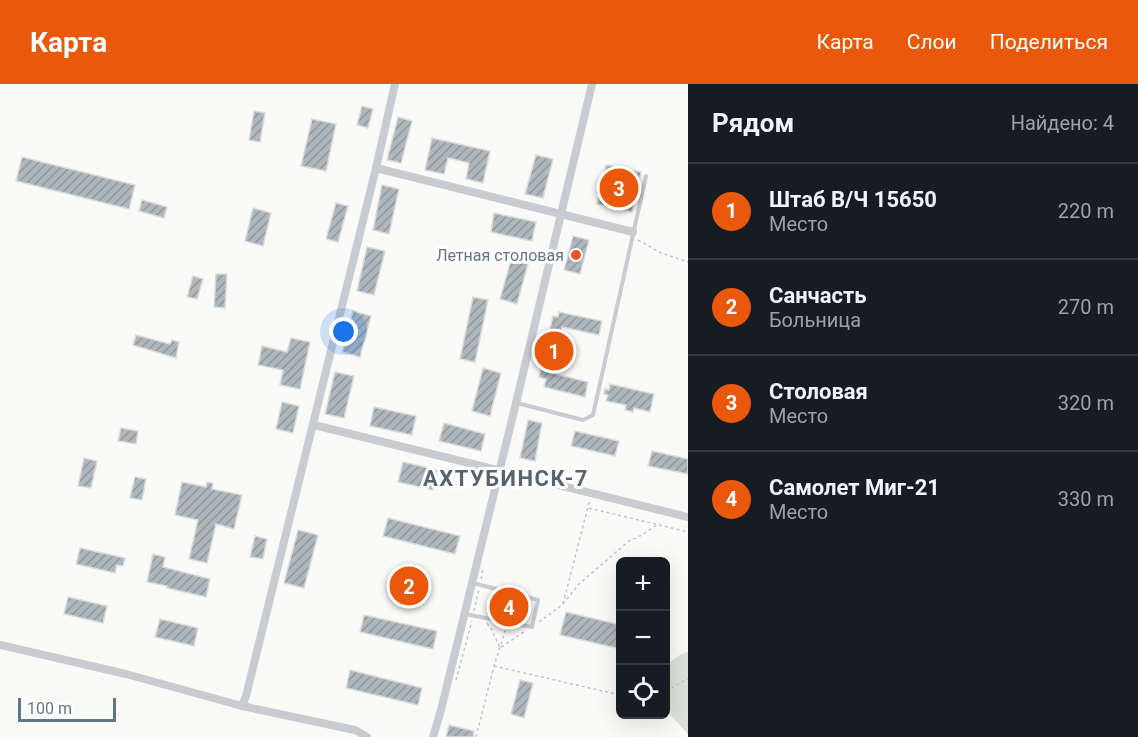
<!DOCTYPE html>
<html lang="ru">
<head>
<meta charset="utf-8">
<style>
	body { margin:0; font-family:Roboto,sans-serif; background:#20242c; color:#f1f3f6 }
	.controls { position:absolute; right:18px; bottom:18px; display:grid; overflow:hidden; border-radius:9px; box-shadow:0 6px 24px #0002 }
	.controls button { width:54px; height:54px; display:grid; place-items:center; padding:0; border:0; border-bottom:2px solid #363941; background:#171b24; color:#f1f3f6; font:30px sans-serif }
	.scale { position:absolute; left:18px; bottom:15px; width:98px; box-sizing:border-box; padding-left:6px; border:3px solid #637685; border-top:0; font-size:16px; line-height:21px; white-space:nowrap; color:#637685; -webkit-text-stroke:4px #fff; paint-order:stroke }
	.you { position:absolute; left:344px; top:248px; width:21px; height:21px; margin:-15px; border:4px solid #fff; border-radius:50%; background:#1a73e8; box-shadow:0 0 0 9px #1a73e833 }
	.badge { display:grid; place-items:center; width:39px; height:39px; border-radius:50%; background:#ea580c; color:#fff; font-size:20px; font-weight:700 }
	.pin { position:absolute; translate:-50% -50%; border:3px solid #fff; box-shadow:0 2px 6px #0006 }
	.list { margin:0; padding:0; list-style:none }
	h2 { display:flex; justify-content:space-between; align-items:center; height:78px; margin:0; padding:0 24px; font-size:26px }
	h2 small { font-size:20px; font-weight:400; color:#9ea1a6 }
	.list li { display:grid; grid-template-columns:39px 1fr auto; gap:18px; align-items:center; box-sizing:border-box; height:96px; padding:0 24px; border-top:2px solid #363941 }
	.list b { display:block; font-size:22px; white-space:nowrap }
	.list p { margin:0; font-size:20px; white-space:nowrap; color:#9ea1a6 }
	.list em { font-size:20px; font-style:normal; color:#9ea1a6 }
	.icon { flex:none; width:33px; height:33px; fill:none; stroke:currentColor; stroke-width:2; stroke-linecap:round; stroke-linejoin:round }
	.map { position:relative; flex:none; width:688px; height:653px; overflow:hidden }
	header { display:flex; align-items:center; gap:36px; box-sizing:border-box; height:84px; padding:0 30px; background:#ea580c; color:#fff }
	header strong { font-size:28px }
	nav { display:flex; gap:33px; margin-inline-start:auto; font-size:21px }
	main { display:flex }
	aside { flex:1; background:#171b24 }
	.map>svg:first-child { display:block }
	.grass { fill:#dce2d8 }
	.building { fill:url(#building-hatch); stroke:#dcdcda; stroke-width:1.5 }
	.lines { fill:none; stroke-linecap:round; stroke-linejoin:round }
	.path { stroke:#c1c4c6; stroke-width:1.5; stroke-dasharray:3 3; stroke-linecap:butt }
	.lane { stroke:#c8ccd0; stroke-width:4 }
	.street { stroke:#c8ccd0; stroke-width:8 }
	.poi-dot { fill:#ee5224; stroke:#fff; stroke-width:2 }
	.labels { text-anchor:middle; stroke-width:6; stroke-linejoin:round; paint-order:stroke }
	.poi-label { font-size:16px; fill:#637685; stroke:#fff; text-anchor:end }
	.district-label { font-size:22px; font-weight:bold; letter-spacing:1.5px; fill:#56646f; stroke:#fff }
</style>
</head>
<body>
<header>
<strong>Карта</strong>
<nav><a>Карта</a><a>Слои</a><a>Поделиться</a></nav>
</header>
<main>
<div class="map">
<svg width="688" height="653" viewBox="0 0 688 653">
	<defs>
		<pattern id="building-hatch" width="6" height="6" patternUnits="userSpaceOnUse" patternTransform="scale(1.5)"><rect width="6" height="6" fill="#aeb7bd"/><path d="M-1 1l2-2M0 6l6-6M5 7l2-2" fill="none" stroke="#91999f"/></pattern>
	</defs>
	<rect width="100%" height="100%" fill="#fafaf8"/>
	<path class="grass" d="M688,568V650L666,626V583C672,576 679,570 688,568Z"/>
	<g class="building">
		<polygon points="362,22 373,25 368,44 357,41"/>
		<polygon points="254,27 265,29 260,58 249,56"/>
		<polygon points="398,33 412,37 401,79 387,76"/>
		<polygon points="312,35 336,40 326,87 301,82"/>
		<polygon points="432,54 490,67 483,99 466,95 469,79 448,74 444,90 425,86"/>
		<polygon points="536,71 553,75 543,114 525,110"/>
		<polygon points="22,73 135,101 129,125 16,97"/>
		<polygon points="606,81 641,88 632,128 597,120"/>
		<polygon points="382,101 399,105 389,150 373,146"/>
		<polygon points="142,116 167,123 164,134 139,127"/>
		<polygon points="336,119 348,122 338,158 326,155"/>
		<polygon points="253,124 271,129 263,162 245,157"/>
		<polygon points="494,129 536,138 532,157 491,148"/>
		<polygon points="573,152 589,156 580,190 564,186"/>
		<polygon points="367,163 385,167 374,211 357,207"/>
		<polygon points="512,172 529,176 517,220 500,215"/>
		<polygon points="216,190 227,190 225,224 214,223"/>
		<polygon points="193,192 203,195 197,215 187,213"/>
		<polygon points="473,213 488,216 475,278 460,275"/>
		<polygon points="353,227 371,232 360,273 342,268"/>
		<polygon points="559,228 602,237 599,251 562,243 559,258 565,260 561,275 554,274 551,289 588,298 585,313 544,303 546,295 539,293 553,232 558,233"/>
		<polygon points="136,251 170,260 172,256 179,258 176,274 133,261"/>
		<polygon points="291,254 310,258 300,305 280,301 283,286 258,281 262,262 287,268"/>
		<polygon points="483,284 501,289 490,332 472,327"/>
		<polygon points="335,288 354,292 344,334 325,330"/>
		<polygon points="610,300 654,310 650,328 634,324 633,328 625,326 626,321 606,317 608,311 604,310 605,305 609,306"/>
		<polygon points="282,318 299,322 293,349 276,345"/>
		<polygon points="374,323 416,332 412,351 370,342"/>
		<polygon points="528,336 542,339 535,377 520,374"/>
		<polygon points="444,339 485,350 481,367 439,357"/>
		<polygon points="121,344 138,347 136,360 118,357"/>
		<polygon points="575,347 619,357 615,372 571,362"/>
		<polygon points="652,367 688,375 688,390 648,382"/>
		<polygon points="84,374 97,377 91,404 78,402"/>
		<polygon points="403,378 438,386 433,406 398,398"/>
		<polygon points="135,393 146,395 142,416 130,414"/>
		<polygon points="182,398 206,403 207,398 213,399 212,405 242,411 234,445 216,440 207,479 189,475 198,436 175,431"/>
		<polygon points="388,434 460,452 455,470 383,452"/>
		<polygon points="298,446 318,451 304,504 284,499"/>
		<polygon points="255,452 267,455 263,475 250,473"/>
		<polygon points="80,464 125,474 123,482 117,481 115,489 76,480"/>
		<polygon points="153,470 165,473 163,483 210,495 206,513 167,504 167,502 147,498"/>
		<polygon points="68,513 107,522 103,539 64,530"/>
		<polygon points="566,528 621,541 621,565 560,551"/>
		<polygon points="364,531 437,547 433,565 360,548"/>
		<polygon points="160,535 198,544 194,562 155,553"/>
		<polygon points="350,586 422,604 418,621 346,604"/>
		<polygon points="520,596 533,599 524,634 511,630"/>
		<polygon points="449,641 474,647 473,653 446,653"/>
	</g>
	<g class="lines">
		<g class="path">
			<polyline points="638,156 661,169 688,178"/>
			<polyline points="504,402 512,396"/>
			<polyline points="589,424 688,448"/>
			<polyline points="481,495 483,485"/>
			<polyline points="563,520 590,415"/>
			<polyline points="474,527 479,505"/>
			<polyline points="539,538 563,520 579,500 629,457 642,451 658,440"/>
			<polyline points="487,539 492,546 500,564 525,547"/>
			<polyline points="494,582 620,611"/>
			<polyline points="456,596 472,537"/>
			<polyline points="666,607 688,595"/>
			<polyline points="476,653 494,582 506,544"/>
		</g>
		<g class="lane">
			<polyline points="517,319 583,336 593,331 646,92"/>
			<polyline points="465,530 532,543 538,516 473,499"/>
		</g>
		<g class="street">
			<polyline points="376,84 633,148"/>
			<polyline points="314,341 688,433"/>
			<polyline points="0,561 126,590 242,622 355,646 367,653"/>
			<polyline points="242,622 246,612 376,84 395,0"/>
			<polyline points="433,653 441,626 516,319 592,0"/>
		</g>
	</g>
	<circle class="poi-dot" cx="576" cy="171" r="6"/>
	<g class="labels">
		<g class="poi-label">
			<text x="564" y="177">Летная столовая</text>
		</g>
		<g class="district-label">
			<text x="506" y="402">АХТУБИНСК-7</text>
		</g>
	</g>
</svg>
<div class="controls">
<button>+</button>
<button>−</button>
<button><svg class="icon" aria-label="locate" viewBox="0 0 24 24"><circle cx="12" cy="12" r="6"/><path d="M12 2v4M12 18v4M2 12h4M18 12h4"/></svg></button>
</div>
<div class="scale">100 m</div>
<div class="you"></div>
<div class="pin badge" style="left:554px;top:267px">1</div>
<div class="pin badge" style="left:409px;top:502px">2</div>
<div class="pin badge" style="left:619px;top:104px">3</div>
<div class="pin badge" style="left:509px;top:523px">4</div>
</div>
<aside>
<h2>Рядом<small>Найдено: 4</small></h2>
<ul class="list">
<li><span class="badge">1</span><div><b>Штаб В/Ч 15650</b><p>Место</p></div><em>220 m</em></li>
<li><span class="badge">2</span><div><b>Санчасть</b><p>Больница</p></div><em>270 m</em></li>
<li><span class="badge">3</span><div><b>Столовая</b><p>Место</p></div><em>320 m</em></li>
<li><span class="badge">4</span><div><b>Самолет Миг-21</b><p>Место</p></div><em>330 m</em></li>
</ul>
</aside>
</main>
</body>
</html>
